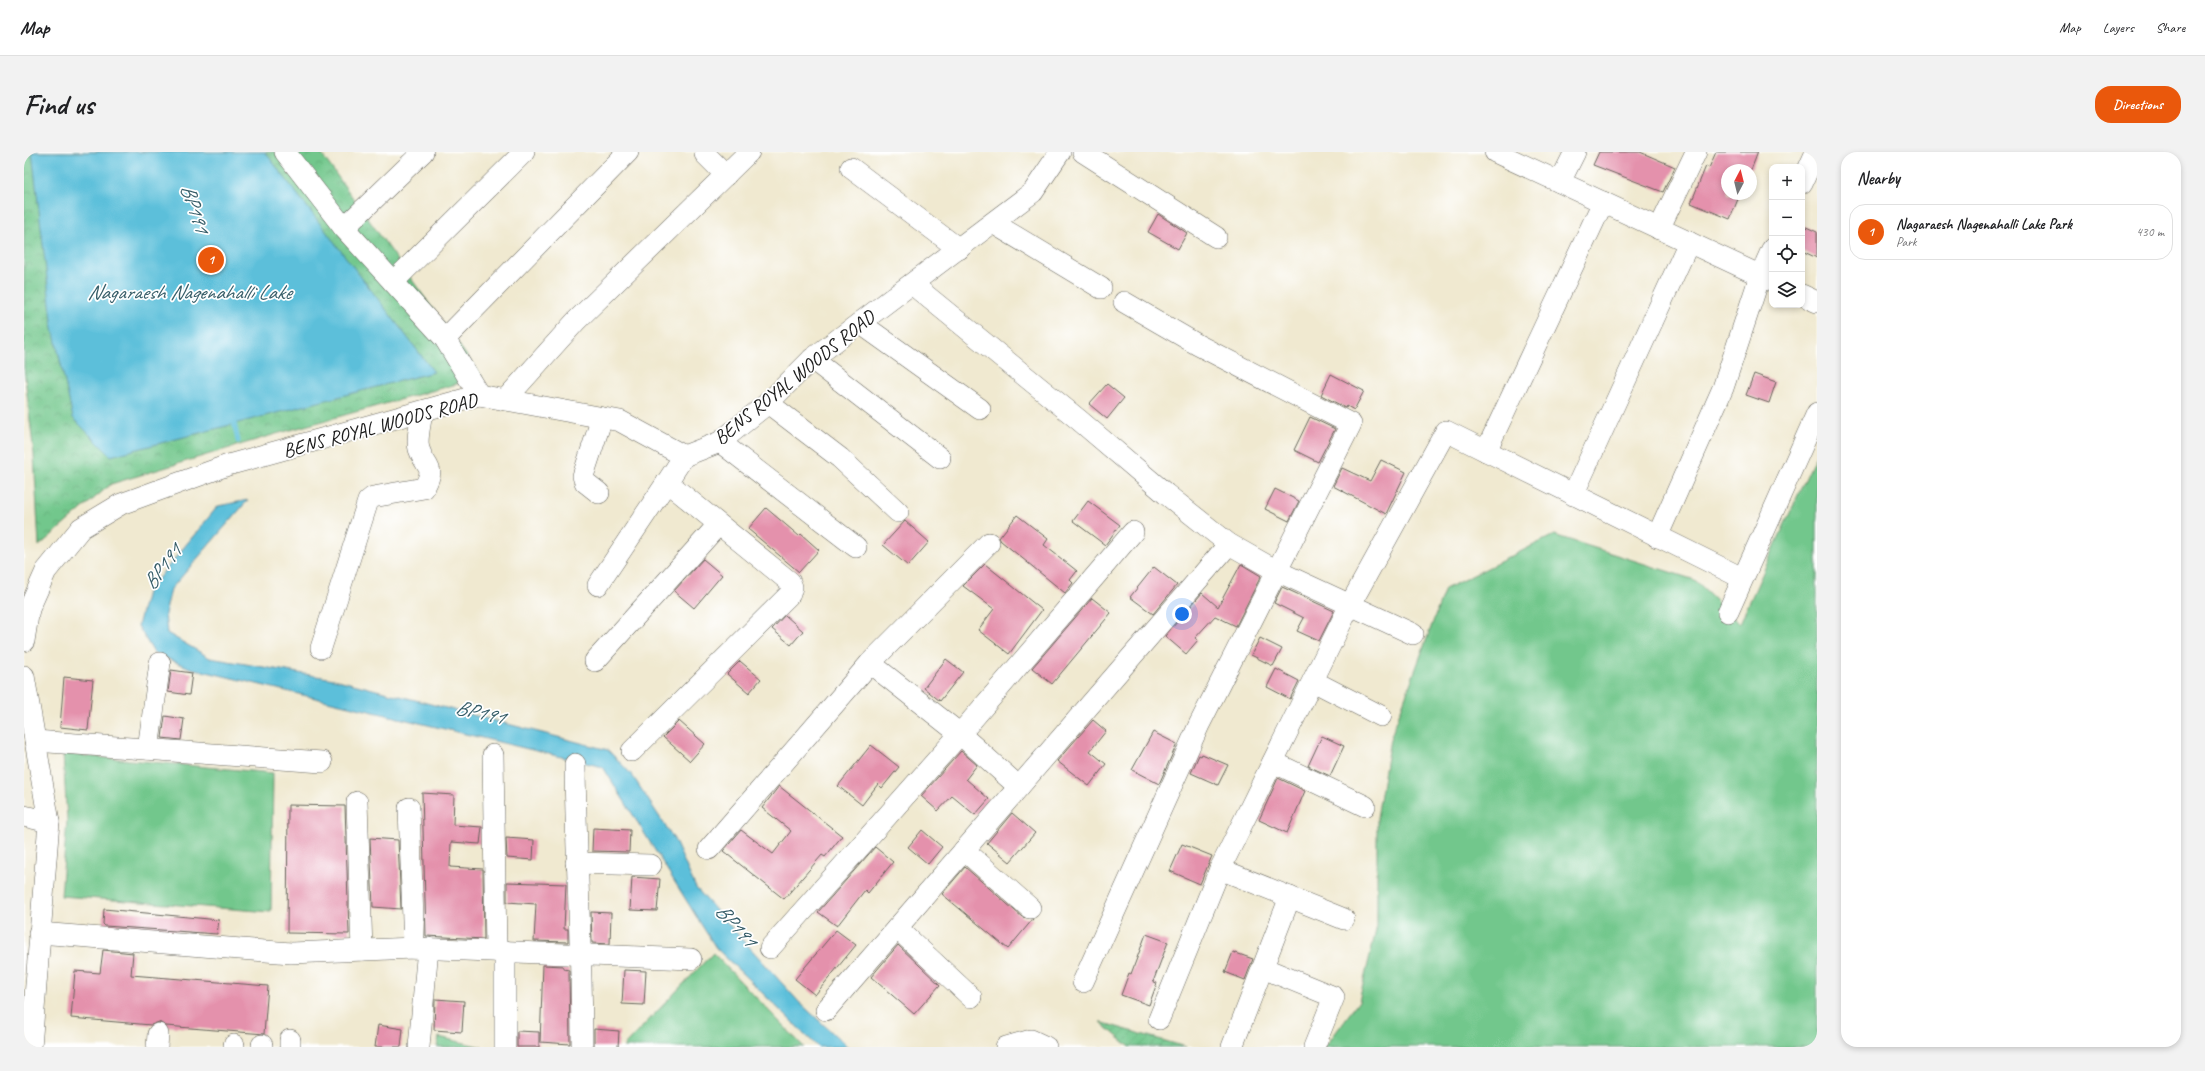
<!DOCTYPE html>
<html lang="en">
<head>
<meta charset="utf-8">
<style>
	body { margin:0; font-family:Caveat,sans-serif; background:#f2f2f2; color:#202124 }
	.controls { position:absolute; right:12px; top:12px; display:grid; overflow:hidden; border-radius:8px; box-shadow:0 2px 6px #0003 }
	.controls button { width:36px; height:36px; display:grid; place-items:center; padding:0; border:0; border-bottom:1px solid #e0e0e0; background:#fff; color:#202124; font:20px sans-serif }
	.compass { position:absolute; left:1697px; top:12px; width:36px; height:36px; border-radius:50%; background:#fff; box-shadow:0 2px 6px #0003; rotate:7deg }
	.you { position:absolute; left:1158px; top:462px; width:14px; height:14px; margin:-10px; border:3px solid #fff; border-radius:50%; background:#1a73e8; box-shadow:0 0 0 6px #1a73e833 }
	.badge { display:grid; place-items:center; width:26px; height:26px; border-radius:50%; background:#ea580c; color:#fff; font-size:13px; font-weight:700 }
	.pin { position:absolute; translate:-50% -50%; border:2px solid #fff; box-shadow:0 1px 4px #0006 }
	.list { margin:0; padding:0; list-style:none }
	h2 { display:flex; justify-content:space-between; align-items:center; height:52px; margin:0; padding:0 16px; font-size:17px }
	h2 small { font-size:13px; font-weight:400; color:#757577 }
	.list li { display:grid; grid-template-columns:26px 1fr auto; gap:12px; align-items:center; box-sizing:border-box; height:56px; margin:0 8px 8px; padding:0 8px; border:1px solid #e0e0e0; border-radius:16px }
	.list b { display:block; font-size:15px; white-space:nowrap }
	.list p { margin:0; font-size:13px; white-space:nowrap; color:#757577 }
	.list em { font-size:13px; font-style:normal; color:#757577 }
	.icon { flex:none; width:22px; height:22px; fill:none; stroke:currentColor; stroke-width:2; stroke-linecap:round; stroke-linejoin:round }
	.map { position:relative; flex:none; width:1793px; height:895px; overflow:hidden; border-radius:16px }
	header { display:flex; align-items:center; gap:24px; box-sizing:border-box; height:56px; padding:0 20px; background:#fff; border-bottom:1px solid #e0e0e0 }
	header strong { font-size:19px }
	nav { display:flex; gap:22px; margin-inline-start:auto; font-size:14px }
	.intro { display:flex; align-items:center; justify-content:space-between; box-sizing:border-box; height:96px; padding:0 24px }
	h1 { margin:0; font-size:28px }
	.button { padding:10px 18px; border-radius:16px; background:#ea580c; color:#fff; font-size:14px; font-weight:700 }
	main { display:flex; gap:24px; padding:0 24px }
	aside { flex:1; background:#fff; border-radius:16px; box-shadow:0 2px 6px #0003 }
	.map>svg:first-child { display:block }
	.grass { fill:#72c78c; stroke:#477254 }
	.park { fill:url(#park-crowns); stroke:#477254 }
	.garden { fill:url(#garden-furrows); stroke:#477254 }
	.water { fill:#5cbfda; stroke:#3c6e7b }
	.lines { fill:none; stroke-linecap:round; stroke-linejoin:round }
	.stream { stroke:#5cbfda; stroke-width:5 }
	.building { fill:#e491ac }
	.minor-casing { stroke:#66645b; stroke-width:22 }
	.minor { stroke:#fff; stroke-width:21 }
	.labels { text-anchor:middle; stroke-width:3.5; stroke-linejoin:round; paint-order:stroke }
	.street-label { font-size:20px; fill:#1c1c1c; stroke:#fff }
	.water-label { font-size:21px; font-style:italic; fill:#365d68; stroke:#fff }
</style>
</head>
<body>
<header>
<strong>Map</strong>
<nav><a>Map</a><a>Layers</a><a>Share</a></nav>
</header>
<div class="intro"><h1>Find us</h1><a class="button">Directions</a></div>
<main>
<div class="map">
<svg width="1793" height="895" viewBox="0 0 1793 895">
	<defs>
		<pattern id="park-crowns" width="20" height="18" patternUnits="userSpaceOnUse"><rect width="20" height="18" fill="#72c78c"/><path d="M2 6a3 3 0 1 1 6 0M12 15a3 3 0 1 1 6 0" fill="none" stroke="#62aa78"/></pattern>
		<pattern id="garden-furrows" width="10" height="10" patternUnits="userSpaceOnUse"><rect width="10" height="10" fill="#72c78c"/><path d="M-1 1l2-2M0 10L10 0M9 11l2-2" fill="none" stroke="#62aa78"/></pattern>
	</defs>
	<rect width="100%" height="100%" fill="#fff"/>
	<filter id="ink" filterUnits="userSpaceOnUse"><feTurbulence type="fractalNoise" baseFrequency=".025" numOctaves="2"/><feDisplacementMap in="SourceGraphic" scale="8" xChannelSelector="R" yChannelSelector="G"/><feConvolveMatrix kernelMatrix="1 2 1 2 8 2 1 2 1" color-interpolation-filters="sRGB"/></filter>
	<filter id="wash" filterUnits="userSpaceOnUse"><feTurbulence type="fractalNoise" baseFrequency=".012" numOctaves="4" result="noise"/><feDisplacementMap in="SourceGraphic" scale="16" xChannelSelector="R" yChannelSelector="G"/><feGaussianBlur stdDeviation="0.9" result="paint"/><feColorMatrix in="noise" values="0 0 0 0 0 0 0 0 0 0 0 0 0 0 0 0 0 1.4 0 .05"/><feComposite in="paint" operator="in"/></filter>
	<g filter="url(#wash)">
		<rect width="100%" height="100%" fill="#f0e9d0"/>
		<g class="grass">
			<polygon points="1793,301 1793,895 1301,895 1335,849 1353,774 1353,666 1366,587 1421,437 1530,383 1671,428 1716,471"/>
			<polygon points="39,602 249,621 247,760 37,744 43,668"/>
			<polygon points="689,801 780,895 599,895"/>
			<polygon points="415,885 458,895 413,895"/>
		</g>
		<polygon class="park" points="0,0 296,0 458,225 252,282 87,332 15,394 10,303 0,216"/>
		<polygon class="garden" points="1076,870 1162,895 1106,895"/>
		<g class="water">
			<polygon points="8,0 241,0 410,220 87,304 49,266 29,177"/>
			<polygon points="224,348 147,437 141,462 143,481 186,506 310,527 584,598 608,623 650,687 672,736 775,850 824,895 794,895 692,796 579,615 166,516 130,501 114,474 123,440 194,354"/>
		</g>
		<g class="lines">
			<polyline class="stream" points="209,266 214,289"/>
		</g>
		<g id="blocks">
			<g class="building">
				<polygon points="1575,0 1616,0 1651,15 1639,40 1569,13"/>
				<polygon points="1692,0 1734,0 1727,18 1703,18 1703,42 1716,42 1706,67 1667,51 1682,14 1685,16"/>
				<polygon points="1134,62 1163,81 1154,97 1124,80"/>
				<polygon points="1778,73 1793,80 1793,106 1778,99"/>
				<polygon points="1307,222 1340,239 1330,258 1323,254 1322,256 1297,243"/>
				<polygon points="1730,222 1752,230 1745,251 1722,243"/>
				<polygon points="1083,232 1100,246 1083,267 1065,252"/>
				<polygon points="1286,265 1311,277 1294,310 1270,298"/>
				<polygon points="1357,308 1382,320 1362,362 1309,334 1318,316 1346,329"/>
				<polygon points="1251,337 1275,349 1265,369 1241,357"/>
				<polygon points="1064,349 1096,373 1081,393 1049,369"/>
				<polygon points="742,356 775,384 777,382 795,398 775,420 724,377"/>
				<polygon points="993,363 1024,387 1020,393 1053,419 1046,428 1049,431 1041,441 977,389 975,386"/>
				<polygon points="881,369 905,390 884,414 859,393"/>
				<polygon points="679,407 698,423 670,456 650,439"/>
				<polygon points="961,412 1018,458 985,502 954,478 970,457 939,434"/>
				<polygon points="1217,412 1237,424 1212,474 1191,464 1171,486 1174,488 1162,502 1141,484 1178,441 1194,455"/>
				<polygon points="1130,415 1153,433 1129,462 1106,445"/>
				<polygon points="1258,435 1310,459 1295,489 1273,479 1280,466 1250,451"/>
				<polygon points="1068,446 1087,461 1028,532 1008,516"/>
				<polygon points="761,463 779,479 767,493 748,477"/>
				<polygon points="1236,486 1258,497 1249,514 1227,503"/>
				<polygon points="922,507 939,520 916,549 900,536"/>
				<polygon points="716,509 737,527 725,541 703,522"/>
				<polygon points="1252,517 1275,529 1266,547 1243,535"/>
				<polygon points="147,518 168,521 165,543 144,540"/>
				<polygon points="40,525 69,528 64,578 36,575"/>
				<polygon points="141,564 160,567 157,588 138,586"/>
				<polygon points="1069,568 1082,579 1066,599 1082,612 1065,634 1033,609"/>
				<polygon points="655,569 681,592 666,609 639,585"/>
				<polygon points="1129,580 1153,592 1135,632 1108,618"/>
				<polygon points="1298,584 1320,594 1306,624 1284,614"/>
				<polygon points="847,593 875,615 858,636 854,632 838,653 814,634"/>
				<polygon points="937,599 953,613 942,627 965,647 951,663 928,644 914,659 897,644"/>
				<polygon points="1178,602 1204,613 1194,633 1167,621 1175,603 1177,604"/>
				<polygon points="1254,626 1281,639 1263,681 1235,668"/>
				<polygon points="755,634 818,684 801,705 798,703 760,747 699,699 717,678 749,702 767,679 738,656"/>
				<polygon points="398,641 430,643 429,673 458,675 456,692 427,690 426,715 459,717 460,787 402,784"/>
				<polygon points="264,653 321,654 325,782 263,781"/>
				<polygon points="988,661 1011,681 986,710 963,691"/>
				<polygon points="569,676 606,678 605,700 568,699"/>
				<polygon points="898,678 918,695 904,712 884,695"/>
				<polygon points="346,686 374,688 377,757 349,755"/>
				<polygon points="482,686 510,688 509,708 483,706"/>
				<polygon points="1158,692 1188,704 1176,732 1146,719"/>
				<polygon points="851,695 869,710 844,741 841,738 813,774 794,760"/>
				<polygon points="941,715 998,765 1009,767 984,797 918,742"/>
				<polygon points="608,725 636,727 633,759 606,758"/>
				<polygon points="483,730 542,732 540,777 544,777 544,790 510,789 512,752 483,750"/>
				<polygon points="80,757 195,768 193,782 81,774 79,772"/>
				<polygon points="567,760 587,761 586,792 568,791"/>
				<polygon points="812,778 832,793 791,843 771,827"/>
				<polygon points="1122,782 1144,790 1129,830 1133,831 1125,853 1097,843 1105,821 1107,822"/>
				<polygon points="874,793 916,833 890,862 847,825"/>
				<polygon points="79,798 109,801 107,823 244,834 240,882 142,874 135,870 127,873 47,866 51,819 76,821"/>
				<polygon points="1209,800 1229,807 1221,828 1201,820"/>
				<polygon points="519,813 539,814 539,817 545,818 546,892 516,890"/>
				<polygon points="600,818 622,819 620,853 598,852"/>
				<polygon points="411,847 440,849 438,880 410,878"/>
				<polygon points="354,873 379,877 377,895 351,895"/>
				<polygon points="570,877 595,879 594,895 570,895"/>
				<polygon points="493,879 515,880 515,895 493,895"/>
			</g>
		</g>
	</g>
	<g filter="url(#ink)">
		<use href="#blocks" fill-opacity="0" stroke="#66645b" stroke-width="1"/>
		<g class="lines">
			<g class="minor-casing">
				<g id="minor">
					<polyline points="261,0 320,76"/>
					<polyline points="399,0 320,76 421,187 455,243"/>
					<polyline points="1059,0 1192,85"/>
					<polyline points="1471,0 1748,129"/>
					<polyline points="681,2 702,23"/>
					<polyline points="827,16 935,97"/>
					<polyline points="1536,30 1551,0"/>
					<polyline points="1778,31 1792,0"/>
					<polyline points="969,71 1077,136"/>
					<polyline points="1635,77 1672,0"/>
					<polyline points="369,130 500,0"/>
					<polyline points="888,132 1055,268 1142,342 1205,392 1253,419 1389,482"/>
					<polyline points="1778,143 1793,150"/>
					<polyline points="836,171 956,257"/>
					<polyline points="421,187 604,0"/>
					<polyline points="788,207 916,306"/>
					<polyline points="481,248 552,169 725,0"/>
					<polyline points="744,251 816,306 874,360"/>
					<polyline points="696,290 832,395"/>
					<polyline points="1462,299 1579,50"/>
					<polyline points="575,341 561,330 559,324 578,266"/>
					<polyline points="1549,343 1665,90"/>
					<polyline points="1633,385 1699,236 1736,124 1748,97"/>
					<polyline points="574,433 643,330"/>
					<polyline points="1704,460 1793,261"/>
					<polyline points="0,489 5,457 22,419 57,376 97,352 204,313 455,243 596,269 660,304 696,290 744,251 788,207 1009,40 1036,0"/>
					<path d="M297,496L344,349L349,345L400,336C413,313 401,317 395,297C392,287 397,270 398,260"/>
					<polyline points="571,509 694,373"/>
					<polyline points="846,511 936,582 995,635"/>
					<polyline points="0,524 25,670 7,895"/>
					<polyline points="1289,529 1357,564"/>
					<polyline points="11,589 298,610"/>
					<polyline points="124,597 136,511"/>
					<polyline points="608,599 766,442 768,435 766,430 643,330 660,304"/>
					<polyline points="469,603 472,799"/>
					<polyline points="1249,610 1341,654"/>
					<path d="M551,612C552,706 558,800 558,895"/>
					<polyline points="333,650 338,798"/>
					<polyline points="385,656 390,796"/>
					<polyline points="0,664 25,670"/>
					<polyline points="685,697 846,511 965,391"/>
					<polyline points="940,698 1006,756"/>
					<polyline points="552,711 627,713"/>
					<polyline points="1196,717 1320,767"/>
					<polyline points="873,776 947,845"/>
					<polyline points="15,781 267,801 390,796 667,807"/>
					<polyline points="746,796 936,582 1109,380"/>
					<polyline points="1239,816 1310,845 1290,895"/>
					<polyline points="1059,830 1175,573 1327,272 1174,193 1100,150"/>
					<polyline points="802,858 1205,392"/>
					<polyline points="1135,867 1196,717 1326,453 1422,279 1718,426"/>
					<polyline points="266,888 266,895"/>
					<polyline points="238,893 238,895"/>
					<polyline points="133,895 134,882"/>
					<polyline points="210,895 210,893"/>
					<polyline points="395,895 404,796"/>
					<polyline points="481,895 481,799"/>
					<polyline points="982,895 1007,888 1022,895"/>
					<polyline points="1208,895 1266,745"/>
				</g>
			</g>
			<use href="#minor" class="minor"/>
		</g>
	</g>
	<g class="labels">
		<g class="street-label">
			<text transform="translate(770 225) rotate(-39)" y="7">BENS ROYAL WOODS ROAD</text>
			<text transform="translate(356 273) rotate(-15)" y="7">BENS ROYAL WOODS ROAD</text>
		</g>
		<g class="water-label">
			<text transform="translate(171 56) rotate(71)" y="7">BP191</text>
			<text x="165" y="147">Nagaraesh Nagenahalli Lake</text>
			<text transform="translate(138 415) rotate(-53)" y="7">BP191</text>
			<text transform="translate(456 560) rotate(13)" y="7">BP191</text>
			<text transform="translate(712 773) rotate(48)" y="7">BP191</text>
		</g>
	</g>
</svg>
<div class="controls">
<button>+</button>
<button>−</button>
<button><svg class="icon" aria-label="locate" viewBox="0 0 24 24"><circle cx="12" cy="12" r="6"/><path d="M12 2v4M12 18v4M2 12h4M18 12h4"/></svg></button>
<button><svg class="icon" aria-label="layers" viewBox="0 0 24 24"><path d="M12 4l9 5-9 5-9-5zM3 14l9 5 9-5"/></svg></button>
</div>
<svg class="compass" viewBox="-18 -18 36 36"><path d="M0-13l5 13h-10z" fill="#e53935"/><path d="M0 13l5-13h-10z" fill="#757577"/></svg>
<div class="you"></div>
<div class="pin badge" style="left:187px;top:108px">1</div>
</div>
<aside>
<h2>Nearby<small></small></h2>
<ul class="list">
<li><span class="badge">1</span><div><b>Nagaraesh Nagenahalli Lake Park</b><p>Park</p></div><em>430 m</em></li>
</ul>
</aside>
</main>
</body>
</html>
